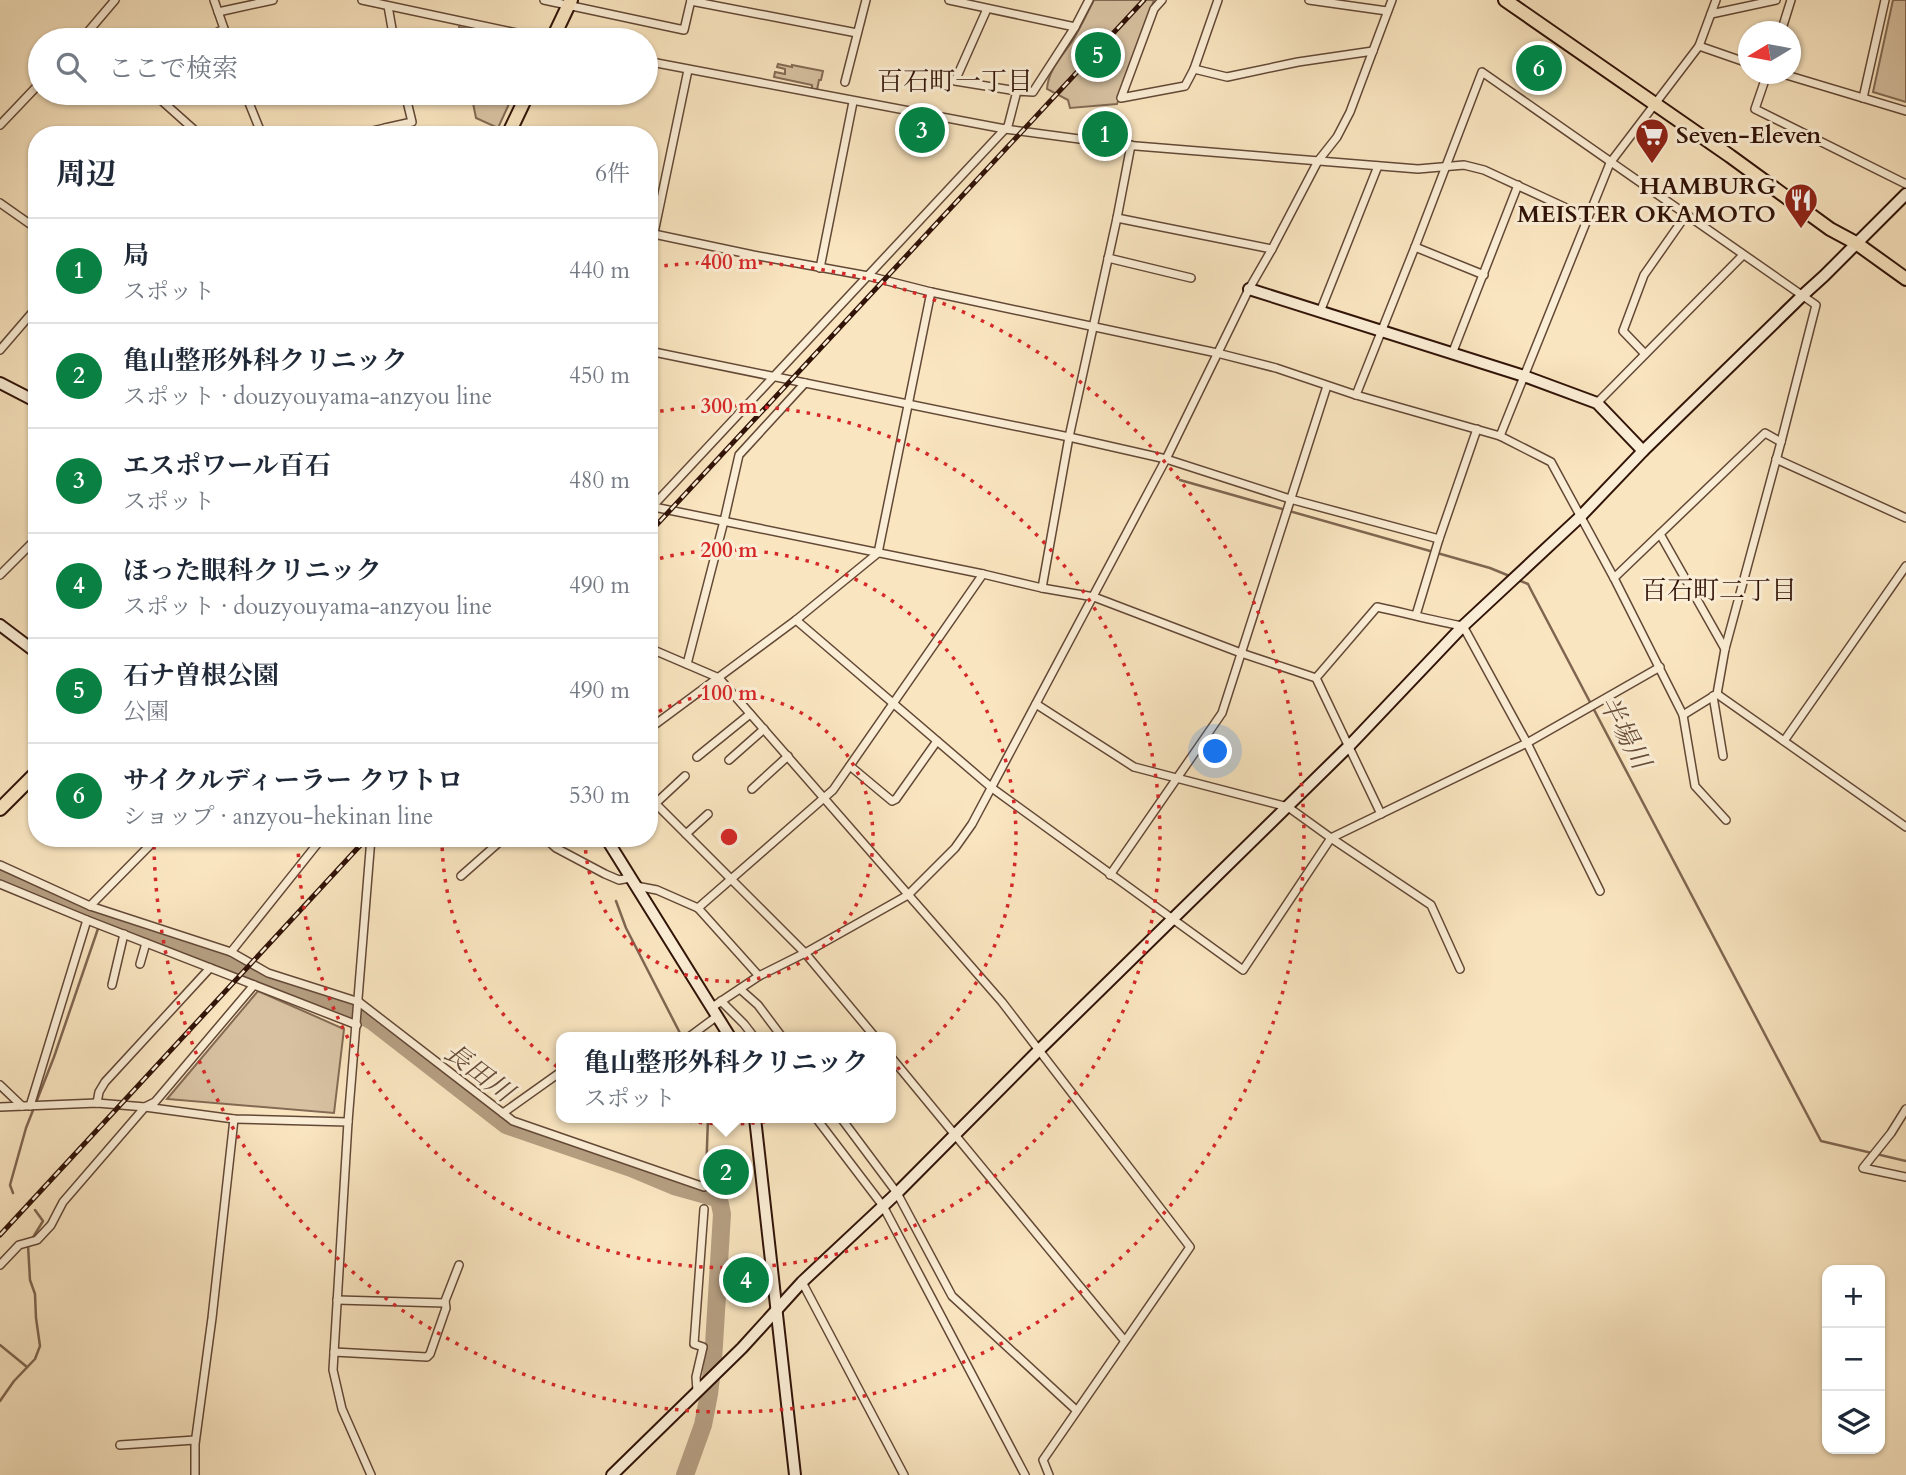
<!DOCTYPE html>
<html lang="ja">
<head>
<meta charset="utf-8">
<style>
	body { margin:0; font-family:Cardo,"Noto Serif JP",serif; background:#f2f2f3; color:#1f2937 }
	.controls { position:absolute; right:21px; bottom:21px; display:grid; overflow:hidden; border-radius:14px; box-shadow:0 2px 5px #0004 }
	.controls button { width:63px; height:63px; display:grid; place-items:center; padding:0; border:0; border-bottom:2px solid #e0e1e3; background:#fff; color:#1f2937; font:35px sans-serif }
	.compass { position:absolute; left:1738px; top:21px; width:63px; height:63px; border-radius:50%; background:#fff; box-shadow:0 2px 5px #0004; rotate:260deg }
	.you { position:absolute; left:1216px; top:752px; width:24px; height:24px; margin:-18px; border:5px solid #fff; border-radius:50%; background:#1a73e8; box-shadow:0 0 0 10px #1a73e833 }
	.badge { display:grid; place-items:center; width:46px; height:46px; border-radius:50%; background:#0b8043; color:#fff; font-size:23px; font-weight:700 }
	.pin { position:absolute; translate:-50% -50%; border:4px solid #fff; box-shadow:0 2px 7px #0006 }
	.popup { position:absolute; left:556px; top:1032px; width:340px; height:91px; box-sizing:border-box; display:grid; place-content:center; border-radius:14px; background:#fff; filter:drop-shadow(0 2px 5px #0005); font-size:23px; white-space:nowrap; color:#747a83 }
	.popup b { font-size:26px; color:#1f2937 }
	.popup::after { content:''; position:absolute; left:50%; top:100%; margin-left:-14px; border:14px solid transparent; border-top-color:#fff }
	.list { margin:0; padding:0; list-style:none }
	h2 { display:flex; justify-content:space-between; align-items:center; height:91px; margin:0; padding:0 28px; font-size:30px }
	h2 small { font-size:23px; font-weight:400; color:#747a83 }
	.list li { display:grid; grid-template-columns:46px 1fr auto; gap:21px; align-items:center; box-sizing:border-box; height:105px; padding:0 28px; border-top:2px solid #e0e1e3 }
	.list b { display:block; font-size:26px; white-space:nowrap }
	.list p { margin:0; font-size:23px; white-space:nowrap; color:#747a83 }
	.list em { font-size:23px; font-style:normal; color:#747a83 }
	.icon { flex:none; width:38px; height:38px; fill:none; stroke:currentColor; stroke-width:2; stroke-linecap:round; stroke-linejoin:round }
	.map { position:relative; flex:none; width:1906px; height:1475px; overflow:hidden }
	.search { position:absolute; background:#fff; box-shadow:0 2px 5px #0004; left:28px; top:28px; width:630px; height:77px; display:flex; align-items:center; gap:18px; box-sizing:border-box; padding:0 24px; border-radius:38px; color:#747a83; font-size:26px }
	.panel { position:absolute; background:#fff; box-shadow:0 2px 5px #0004; left:28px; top:126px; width:630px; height:721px; border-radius:28px }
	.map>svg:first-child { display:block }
	.green { fill:#d7c1a1; stroke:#846a54; stroke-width:2 }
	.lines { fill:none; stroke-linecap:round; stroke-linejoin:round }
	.stream { stroke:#806651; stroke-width:2.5 }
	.river { stroke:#b59e81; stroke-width:18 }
	.street-casing { stroke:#634836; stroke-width:10 }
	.secondary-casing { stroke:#311308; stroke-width:14 }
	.primary-casing { stroke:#311308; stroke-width:16 }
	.street { stroke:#fbeed6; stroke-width:7 }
	.secondary { stroke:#fbeed6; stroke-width:10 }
	.primary { stroke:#f9e5c0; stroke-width:12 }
	.rail-casing { stroke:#311308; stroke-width:5 }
	.rail { stroke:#fbeed6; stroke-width:2.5; stroke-dasharray:8; stroke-linecap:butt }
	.ring { fill:none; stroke:#d62828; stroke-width:3.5; stroke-dasharray:3.5 7 }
	.labels { text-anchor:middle; stroke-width:6; stroke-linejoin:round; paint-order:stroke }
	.poi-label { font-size:24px; font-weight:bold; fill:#311308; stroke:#fbeed6; text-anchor:start }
	.neighbourhood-label { font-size:26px; fill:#311308; stroke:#fbeed6 }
	.water-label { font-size:26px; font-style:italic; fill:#664b38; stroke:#fbeed6 }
	.centre { fill:#d62828; stroke:#fbeed6; stroke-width:3.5 }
	.ring-label { font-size:21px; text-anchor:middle; font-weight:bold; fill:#d62828; stroke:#fbeed6; stroke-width:6; stroke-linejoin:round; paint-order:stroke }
</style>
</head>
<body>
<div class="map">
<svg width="1906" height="1475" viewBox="0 0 1906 1475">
	<rect width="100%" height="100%" fill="#f9e5c0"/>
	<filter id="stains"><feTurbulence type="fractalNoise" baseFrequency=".00286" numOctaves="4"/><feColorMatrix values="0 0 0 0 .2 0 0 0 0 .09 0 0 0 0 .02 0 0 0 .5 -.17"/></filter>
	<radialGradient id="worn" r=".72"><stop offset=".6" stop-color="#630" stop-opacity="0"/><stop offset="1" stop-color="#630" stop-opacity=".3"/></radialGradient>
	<g class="green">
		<path d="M1094,0H1154L1117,104L1070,108L1068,100L1047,89C1048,70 1063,55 1073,40C1081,27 1087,13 1094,0Z"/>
		<polygon points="1893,0 1906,0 1906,102 1873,92"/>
		<polygon points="459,27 523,40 461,40"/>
		<polygon points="778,64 792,67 792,65 823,71 821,80 819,80 817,90 812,89 812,85 774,77 775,72 785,74 785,69 777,67"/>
		<polygon points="471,93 514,93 498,128 476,118"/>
		<polygon points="258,991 344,1029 334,1113 167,1099"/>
	</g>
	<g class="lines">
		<g class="stream">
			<polyline points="1180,480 1490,568 1512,577"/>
			<polyline points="1518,580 1528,584 1531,590 1821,1141 1906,1161"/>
			<polyline points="616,901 626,928 682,1037"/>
			<polyline points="708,1118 706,1175 717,1198"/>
			<polyline points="13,1193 10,1185 26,1128 54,1057 102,917"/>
			<polyline points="32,1239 43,1221 35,1210"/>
			<polyline points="0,1345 27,1367"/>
			<polyline points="0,1401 14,1381 35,1359 40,1346 36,1318 35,1294 30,1280 28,1245"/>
		</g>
		<polyline class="river" points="0,873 102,917 236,964 288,987 348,1007 372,1021 506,1125 631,1168 674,1186 717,1198 720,1204 722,1214 713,1361 709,1394 703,1425 685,1475"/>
		<g class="street-casing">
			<g id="street">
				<polyline points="214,0 228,40"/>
				<polyline points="362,0 549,40"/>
				<polyline points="544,0 684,30 691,0"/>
				<polyline points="949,0 1075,27 1089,0"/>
				<polyline points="1162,0 1154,9 1121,98 1185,86 1194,69 1227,77 1298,62 1373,51"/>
				<polyline points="1309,0 1387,11"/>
				<polyline points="691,1 857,33"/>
				<polyline points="388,6 394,40"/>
				<polyline points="987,9 955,81 1017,91"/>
				<polyline points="218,12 273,0"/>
				<polyline points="1711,14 1776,0"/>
				<polyline points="1781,32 1791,0"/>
				<polyline points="87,33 96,40"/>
				<polyline points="81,40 115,0"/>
				<polyline points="208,40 214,34 224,29"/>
				<polyline points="1699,46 1716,0"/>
				<polyline points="646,61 1005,129 1124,145 1418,169 1464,165 1484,170 1588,218"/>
				<polyline points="1194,69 1218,0"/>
				<polyline points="1767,74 1755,109 1906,184"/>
				<polyline points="1783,74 1906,111"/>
				<polyline points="845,82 866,0"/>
				<polyline points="153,93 200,135"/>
				<polyline points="245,93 262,135"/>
				<polyline points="1863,98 1885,0"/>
				<polyline points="0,125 40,83"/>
				<polyline points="355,135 385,128"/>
				<polyline points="387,135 385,128 412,122 405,93"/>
				<polyline points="0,203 37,229"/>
				<polyline points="1117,218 1272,249"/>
				<polyline points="649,233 753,255 868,276 931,292 1217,353 1276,368 1356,395 1500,436 1551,462 1614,578 1683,715 1695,786 1726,820"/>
				<polyline points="1415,247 1484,275"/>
				<polyline points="649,257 688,70"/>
				<polyline points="1108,258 1191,278"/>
				<polyline points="820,268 853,102"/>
				<polyline points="1320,312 1378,166"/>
				<polyline points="0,350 37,307"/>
				<polyline points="649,351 1069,437 1166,459 1290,499 1439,539"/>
				<polyline points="1452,354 1518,185"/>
				<polyline points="1645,354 1623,331 1644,275 1686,215"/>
				<polyline points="1356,395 1415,247 1482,72 1816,305 1781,442 1725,649 1717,694 1683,715"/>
				<polyline points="1597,403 1743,255"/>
				<polyline points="1500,436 1610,163 1699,46 1748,63"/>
				<polyline points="1776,459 1906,518"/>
				<polyline points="649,506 983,574 1042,588 1094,597 1241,653 1316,678 1381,814"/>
				<polyline points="650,509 1005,129 1008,126 1017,91 1033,92 1075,27"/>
				<polyline points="1660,534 1725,649"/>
				<polyline points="0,575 37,538"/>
				<polyline points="1614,578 1765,433 1781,442"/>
				<polyline points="1042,588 1069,437 1117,218 1131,145"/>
				<polyline points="1416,615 1439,539 1477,429"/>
				<polyline points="796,620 992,788 1243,970 1331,838 1527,743 1660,667"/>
				<polyline points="649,648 719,678 1002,1002 1190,1247 1043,1460 1049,1475"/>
				<polyline points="687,664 724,521 739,455 805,383"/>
				<path d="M1316,678L1377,607C1406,613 1434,621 1463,626L1527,743L1600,891"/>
				<polyline points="1717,694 1906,827"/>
				<polyline points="1713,696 1723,756"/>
				<polyline points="1036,704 1134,767 1288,807 1331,838 1431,905 1460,969"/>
				<polyline points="649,729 796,620 878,553 931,292"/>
				<polyline points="1784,741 1906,566"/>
				<polyline points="697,757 750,714"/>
				<polyline points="729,760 764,729"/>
				<polyline points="850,766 892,801 896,799 937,741"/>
				<polyline points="752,789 788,756"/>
				<polyline points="649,797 805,953 875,1037"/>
				<polyline points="656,803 685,776"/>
				<polyline points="686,834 708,814"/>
				<polyline points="545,838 556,848 605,874 619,880 630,878"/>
				<polyline points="0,865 90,906 231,952 268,973 359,1002 513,1121 704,1187"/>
				<polyline points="1110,875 1222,713 1327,386"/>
				<polyline points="461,876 504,838"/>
				<polyline points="0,884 87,920 357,1025"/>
				<polyline points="636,886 657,890 698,908"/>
				<polyline points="90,906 157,838"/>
				<polyline points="231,952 322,838"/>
				<polyline points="140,964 146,943"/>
				<polyline points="759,976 698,908 833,790 983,574"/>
				<polyline points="112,985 124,934"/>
				<polyline points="740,989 758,1005 782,1037"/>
				<polyline points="721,1001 744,1024 754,1037"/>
				<polyline points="711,1008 759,976 805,953 908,895 955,848 972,824 1166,459 1249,289 1272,249 1318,161 1337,137 1350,112 1392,0"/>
				<polyline points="689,1037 716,1017"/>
				<polyline points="890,1056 1124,1340"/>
				<polyline points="0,1085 22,1106"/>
				<polyline points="97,1103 99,1092 105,1082 210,968"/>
				<polyline points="30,1106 87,920"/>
				<polyline points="0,1107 97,1103 145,1107 234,1119 348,1122"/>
				<polyline points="1906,1109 1891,1133 1863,1168 1906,1177"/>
				<polyline points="503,1113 562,1071"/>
				<polyline points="816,1118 883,1206 1025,1475"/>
				<polyline points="841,1118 897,1193 952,1296 1076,1410"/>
				<polyline points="0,1265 19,1245 37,1240 51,1225 63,1202 145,1107 155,1102 254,985"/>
				<polyline points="802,1282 904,1475"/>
				<polyline points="337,1300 445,1303"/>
				<polyline points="334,1352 427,1357 430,1354 446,1308 445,1301 459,1265"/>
				<polyline points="697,1391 696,1377 703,1347 694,1344 704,1209"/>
				<polyline points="120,1445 195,1440"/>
				<polyline points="195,1475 195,1444 212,1318 234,1119"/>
				<polyline points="371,1475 342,1409 333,1370 348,1122 371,838"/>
			</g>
		</g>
		<g class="secondary-casing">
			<g id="secondary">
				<polyline points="1249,289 1524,376 1597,403 1643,451"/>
				<polyline points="0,383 37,402"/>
				<polyline points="0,625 37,653"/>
				<polyline points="606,838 730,1037"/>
				<polyline points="755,1118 795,1475"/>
				<polyline points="612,1475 742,1348 802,1282 897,1193 1040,1049 1350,745 1463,626 1580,517 1643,451 1803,295 1824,276 1906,194"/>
			</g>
		</g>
		<g class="primary-casing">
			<g id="primary">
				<polyline points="1505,0 1730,156 1830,229 1856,243 1906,279"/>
				<polyline points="552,40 571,0"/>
				<polyline points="508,135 528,93"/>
				<polyline points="0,809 37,772"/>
			</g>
		</g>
		<use href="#street" class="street"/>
		<use href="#secondary" class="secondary"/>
		<use href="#primary" class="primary"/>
		<g class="rail-casing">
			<g id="rail">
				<polyline points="649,533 1144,0"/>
				<polyline points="0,1235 367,838"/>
			</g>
		</g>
		<use href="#rail" class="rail"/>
	</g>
	<g class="ring">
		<path d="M650 717A144 144 0 1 1 585 838"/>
		<path d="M650 561A287 287 0 1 1 442 840"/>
		<path d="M650 413A431 431 0 1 1 298 841"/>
		<path d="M654 267A575 575 0 1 1 154 842"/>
	</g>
	<defs>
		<g id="supermarket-pin" transform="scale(1.75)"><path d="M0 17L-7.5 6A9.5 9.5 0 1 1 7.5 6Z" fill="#8f2418" stroke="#fbeed6"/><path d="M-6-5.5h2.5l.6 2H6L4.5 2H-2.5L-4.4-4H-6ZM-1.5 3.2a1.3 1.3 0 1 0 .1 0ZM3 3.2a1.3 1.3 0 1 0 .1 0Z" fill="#fff"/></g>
		<g id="restaurant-pin" transform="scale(1.75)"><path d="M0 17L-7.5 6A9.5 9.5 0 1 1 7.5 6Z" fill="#8f2418" stroke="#fbeed6"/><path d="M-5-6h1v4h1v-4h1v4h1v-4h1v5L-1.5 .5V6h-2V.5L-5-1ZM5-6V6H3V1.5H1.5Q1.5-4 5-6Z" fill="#fff"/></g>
	</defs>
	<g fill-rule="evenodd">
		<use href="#supermarket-pin" x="1652" y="135"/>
		<use href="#restaurant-pin" x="1801" y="200"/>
	</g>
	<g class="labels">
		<g class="poi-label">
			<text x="1676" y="143">Seven-Eleven</text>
			<text x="1776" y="194" text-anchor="end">HAMBURG<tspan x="1776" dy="28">MEISTER OKAMOTO</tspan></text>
		</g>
		<g class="neighbourhood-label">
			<text x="955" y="90">百石町一丁目</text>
			<text x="1719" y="599">百石町二丁目</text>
		</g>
		<g class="water-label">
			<text transform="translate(1625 732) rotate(62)" y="9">半場川</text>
			<text transform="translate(479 1072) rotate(37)" y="9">長田川</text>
		</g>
	</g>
	<circle cx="729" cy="837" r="10" class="centre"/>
	<g class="ring-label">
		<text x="729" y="269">400 m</text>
		<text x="729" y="413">300 m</text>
		<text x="729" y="557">200 m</text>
		<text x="729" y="700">100 m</text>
	</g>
	<rect width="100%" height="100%" filter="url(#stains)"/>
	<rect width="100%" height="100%" fill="url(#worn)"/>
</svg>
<div class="controls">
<button>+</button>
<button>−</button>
<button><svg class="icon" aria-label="layers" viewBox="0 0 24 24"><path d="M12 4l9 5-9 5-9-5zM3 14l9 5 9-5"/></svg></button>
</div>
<svg class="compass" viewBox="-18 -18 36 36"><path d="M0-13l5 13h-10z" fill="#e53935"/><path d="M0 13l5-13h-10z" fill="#747a83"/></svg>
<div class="you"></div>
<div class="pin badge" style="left:1105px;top:134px">1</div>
<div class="pin badge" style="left:726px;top:1172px">2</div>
<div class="popup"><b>亀山整形外科クリニック</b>スポット</div>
<div class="pin badge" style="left:922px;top:130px">3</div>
<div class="pin badge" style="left:746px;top:1280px">4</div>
<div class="pin badge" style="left:1098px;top:55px">5</div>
<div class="pin badge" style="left:1539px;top:68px">6</div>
<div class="search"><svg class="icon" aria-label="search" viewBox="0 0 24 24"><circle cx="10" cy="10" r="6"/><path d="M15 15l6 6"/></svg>ここで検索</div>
<section class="panel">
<h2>周辺<small>6件</small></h2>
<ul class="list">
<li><span class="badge">1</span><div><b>局</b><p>スポット</p></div><em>440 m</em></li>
<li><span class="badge">2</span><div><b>亀山整形外科クリニック</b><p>スポット · douzyouyama-anzyou line</p></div><em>450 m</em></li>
<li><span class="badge">3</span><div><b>エスポワール百石</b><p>スポット</p></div><em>480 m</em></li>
<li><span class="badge">4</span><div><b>ほった眼科クリニック</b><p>スポット · douzyouyama-anzyou line</p></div><em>490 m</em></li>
<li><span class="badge">5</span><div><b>石ナ曽根公園</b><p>公園</p></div><em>490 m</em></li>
<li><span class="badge">6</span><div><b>サイクルディーラー クワトロ</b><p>ショップ · anzyou-hekinan line</p></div><em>530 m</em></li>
</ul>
</section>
</div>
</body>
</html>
